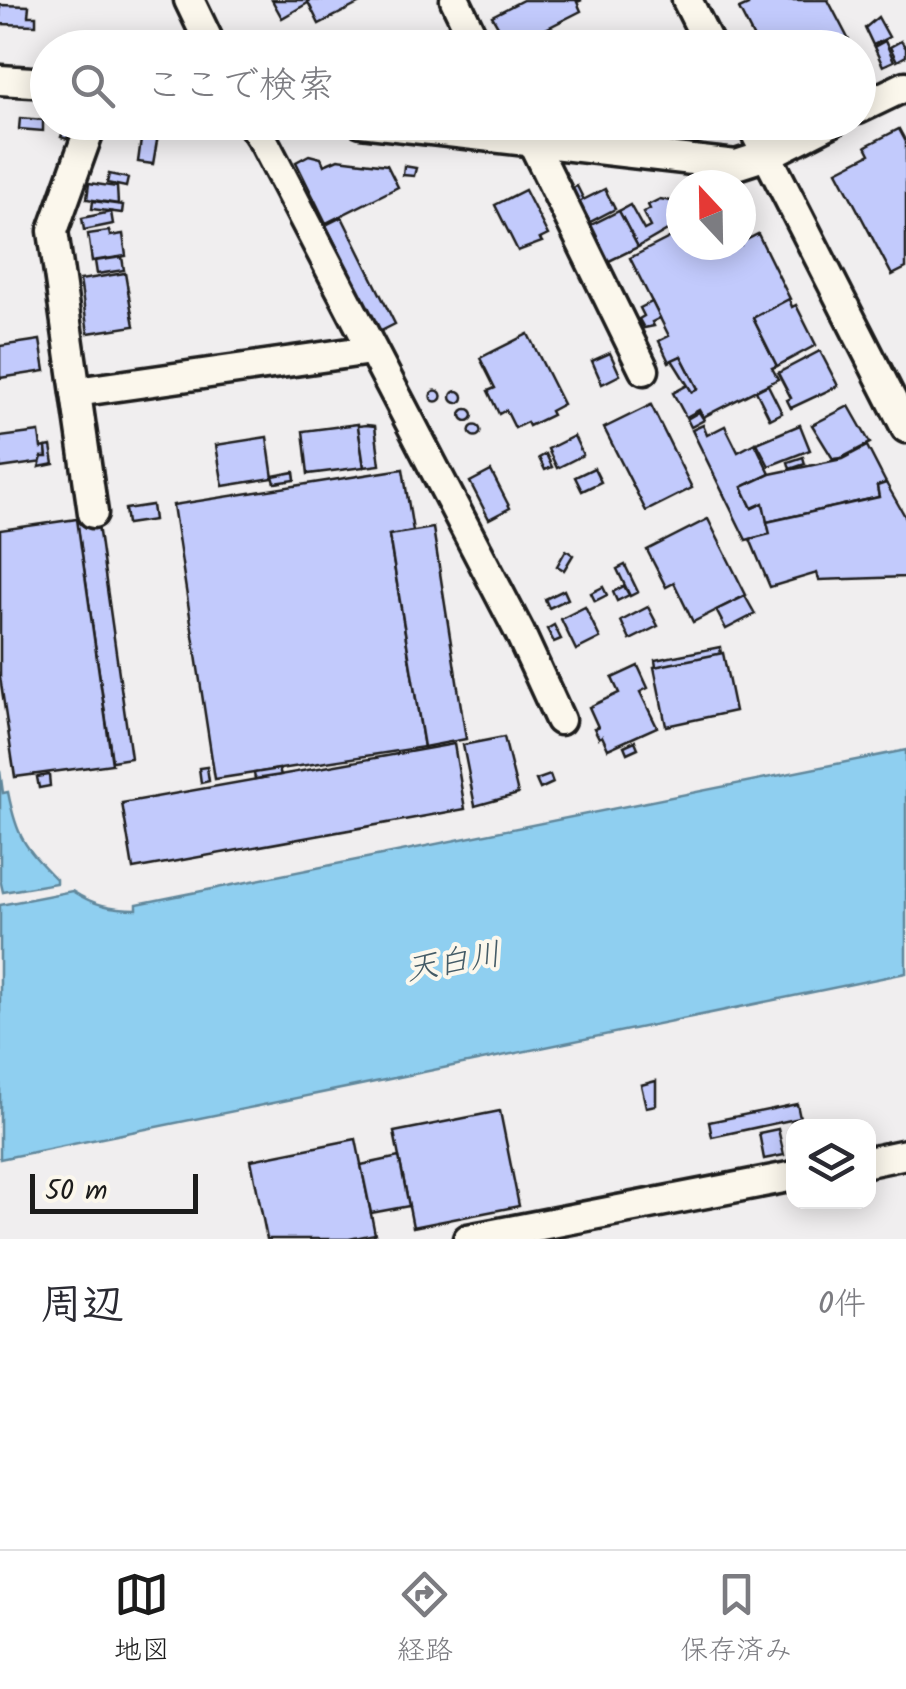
<!DOCTYPE html>
<html lang="ja">
<head>
<meta charset="utf-8">
<style>
	body { margin:0; font-family:Kalam,"Klee One",sans-serif; background:#f2f2f3; color:#2b2b33 }
	.controls { position:absolute; right:30px; bottom:30px; display:grid; overflow:hidden; border-radius:20px; box-shadow:0 5px 25px #0003 }
	.controls button { width:90px; height:90px; display:grid; place-items:center; padding:0; border:0; border-bottom:2px solid #e1e1e2; background:#fff; color:#2b2b33; font:50px sans-serif }
	.compass { position:absolute; left:666px; top:170px; width:90px; height:90px; border-radius:50%; background:#fff; box-shadow:0 5px 25px #0003; rotate:338deg }
	.scale { position:absolute; left:30px; bottom:25px; width:168px; box-sizing:border-box; padding-left:10px; border:5px solid #1c1c1c; border-top:0; font-size:28px; line-height:35px; white-space:nowrap; color:#1c1c1c; -webkit-text-stroke:8px #fbf7ec; paint-order:stroke }
	.list { margin:0; padding:0; list-style:none }
	h2 { display:flex; justify-content:space-between; align-items:center; height:130px; margin:0; padding:0 40px; font-size:42px }
	h2 small { font-size:32px; font-weight:400; color:#7c7c81 }
	.icon { flex:none; width:55px; height:55px; fill:none; stroke:currentColor; stroke-width:2; stroke-linecap:round; stroke-linejoin:round }
	.map { position:relative; flex:none; width:906px; height:1239px; overflow:hidden }
	.search { position:absolute; background:#fff; box-shadow:0 5px 25px #0003; left:30px; right:30px; top:30px; height:110px; display:flex; align-items:center; gap:25px; box-sizing:border-box; padding:0 35px; border-radius:55px; color:#7c7c81; font-size:38px }
	.sheet { height:310px; background:#fff }
	nav { display:flex; justify-content:space-around; align-items:center; box-sizing:border-box; height:140px; border-top:2px solid #e1e1e2; background:#fff; font-size:28px; color:#7c7c81 }
	nav a { display:grid; justify-items:center; gap:5px }
	nav .on { color:#1c1c1c }
	.map>svg:first-child { display:block }
	.water { fill:#8fcff0; stroke:#61879b; stroke-width:2.5 }
	.building { fill:#c2cafc; stroke:#1c1c1c; stroke-width:2.5 }
	.lines { fill:none; stroke-linecap:round; stroke-linejoin:round }
	.minor-casing { stroke:#1c1c1c; stroke-width:35 }
	.minor { stroke:#fbf7ec; stroke-width:28 }
	.labels { text-anchor:middle; stroke-width:8; stroke-linejoin:round; paint-order:stroke }
	.water-label { font-size:32px; font-style:italic; fill:#445b66; stroke:#fbf7ec }
</style>
</head>
<body>
<div class="map">
<svg width="906" height="1239" viewBox="0 0 906 1239">
	<rect width="100%" height="100%" fill="#f0eeef"/>
	<filter id="ink" filterUnits="userSpaceOnUse"><feTurbulence type="fractalNoise" baseFrequency=".01" numOctaves="2"/><feDisplacementMap in="SourceGraphic" scale="20" xChannelSelector="R" yChannelSelector="G"/><feConvolveMatrix kernelMatrix="1 2 1 2 8 2 1 2 1" color-interpolation-filters="sRGB"/></filter>
	<g filter="url(#ink)">
		<g class="water">
			<path d="M906,750V973L0,1159V905L72,891C94,905 111,909 137,909V904Z"/>
			<path d="M0,771L3,793L8,792C17,838 24,846 56,879V883L3,892L0,879Z"/>
		</g>
		<g class="building">
			<polygon points="272,0 307,0 308,3 282,18"/>
			<polygon points="307,0 366,0 319,24"/>
			<polygon points="523,0 582,0 577,2 581,11 510,47 492,16"/>
			<polygon points="746,0 828,0 853,48 759,48 739,9 748,5"/>
			<polygon points="0,5 29,6 28,16 36,16 36,25 0,24"/>
			<polygon points="878,17 889,37 873,45 865,28"/>
			<polygon points="659,36 665,48 637,48"/>
			<polygon points="885,41 894,61 883,66 874,47"/>
			<polygon points="901,41 906,48 906,56 897,61 890,47"/>
			<polygon points="20,118 43,120 43,131 19,129"/>
			<polygon points="66,123 72,125 67,139 61,137"/>
			<polygon points="899,129 906,142 906,268 892,275 837,171 870,154 866,146"/>
			<polygon points="142,132 158,135 153,164 138,162"/>
			<polygon points="309,155 321,158 324,165 338,159 387,165 398,187 326,223 296,162"/>
			<polygon points="404,166 416,168 414,176 403,175"/>
			<polygon points="109,174 128,178 126,187 107,183"/>
			<polygon points="89,183 117,187 118,204 87,199"/>
			<polygon points="577,186 584,200 578,203 571,189"/>
			<polygon points="605,189 615,209 590,222 579,202"/>
			<polygon points="525,190 548,235 540,239 542,242 518,251 495,205"/>
			<polygon points="660,199 681,203 681,222 638,247 619,211 630,205 644,230 650,227 643,213 650,209 648,205"/>
			<polygon points="93,201 123,205 122,213 92,209"/>
			<polygon points="619,211 638,247 607,262 589,226"/>
			<polygon points="111,212 113,224 84,230 82,218"/>
			<polygon points="342,217 395,324 379,332 326,225"/>
			<polygon points="741,230 746,240 758,234 790,299 753,318 777,366 772,368 778,379 703,417 699,410 686,417 673,393 688,385 692,392 698,389 681,356 669,362 659,341 669,336 630,258 681,232 681,245 741,245"/>
			<polygon points="109,231 110,236 123,234 126,256 92,261 88,234"/>
			<polygon points="122,257 124,270 97,274 95,261"/>
			<polygon points="125,273 134,326 88,333 80,280"/>
			<polygon points="789,299 792,307 796,305 816,345 777,366 753,318"/>
			<polygon points="652,302 660,318 652,322 654,326 644,328 639,319 644,316 640,308"/>
			<polygon points="528,334 563,404 550,411 552,415 529,426 527,422 515,428 506,410 499,414 488,391 495,388 480,358"/>
			<polygon points="40,340 45,371 0,378 0,346"/>
			<polygon points="820,351 838,386 791,408 787,400 791,398 778,373"/>
			<polygon points="610,353 620,375 602,384 592,361"/>
			<polygon points="681,356 698,389 692,392 672,360"/>
			<polygon points="768,385 782,413 770,419 756,391"/>
			<circle cx="436" cy="396" r="5.5"/>
			<circle cx="457" cy="397" r="6"/>
			<polygon points="651,405 692,488 646,511 604,428"/>
			<polygon points="849,406 870,443 841,458 833,459 812,425"/>
			<circle cx="467" cy="415" r="6"/>
			<polygon points="699,412 704,420 691,427 687,419"/>
			<polygon points="358,424 364,467 308,474 303,431"/>
			<polygon points="366,425 375,426 380,465 364,467 358,426"/>
			<polygon points="703,425 707,435 725,426 738,452 755,443 770,474 742,487 752,508 763,503 770,534 746,540 692,430"/>
			<polygon points="800,425 810,450 769,466 757,443"/>
			<circle cx="475" cy="431" r="5.5"/>
			<polygon points="39,432 41,448 46,447 47,457 42,457 43,462 0,468 0,437"/>
			<polygon points="574,436 583,455 557,468 548,449"/>
			<polygon points="267,437 273,478 223,486 216,445"/>
			<polygon points="51,446 54,464 39,467 42,457 47,457 46,447"/>
			<polygon points="867,446 886,483 877,486 879,497 767,522 763,503 752,508 742,487 770,474 842,459"/>
			<polygon points="546,454 552,467 545,470 539,458"/>
			<polygon points="803,457 805,464 790,469 788,462"/>
			<polygon points="594,468 601,482 582,491 575,477"/>
			<polygon points="403,469 413,531 389,535 424,747 215,779 173,505"/>
			<polygon points="491,471 510,508 489,519 470,482"/>
			<polygon points="294,472 295,480 275,483 273,476"/>
			<polygon points="886,483 906,518 906,577 819,580 817,573 770,587 750,539 770,534 767,522 879,497 877,486"/>
			<polygon points="152,505 154,520 127,524 125,509"/>
			<polygon points="97,518 131,758 112,761 77,521"/>
			<polygon points="77,519 112,764 15,777 0,677 0,530"/>
			<polygon points="708,519 746,595 693,622 674,583 666,587 647,550"/>
			<polygon points="433,528 466,739 424,747 389,535"/>
			<polygon points="566,550 573,555 564,570 557,566"/>
			<polygon points="625,565 638,592 630,596 617,569"/>
			<polygon points="624,586 629,595 617,601 613,592"/>
			<polygon points="603,587 607,595 595,601 591,593"/>
			<polygon points="564,590 568,599 549,608 545,599"/>
			<polygon points="745,596 755,614 726,629 716,610"/>
			<polygon points="585,607 600,638 576,650 561,619"/>
			<polygon points="648,607 658,626 630,640 621,621"/>
			<polygon points="554,625 561,639 554,642 547,629"/>
			<polygon points="720,647 721,654 656,667 655,660"/>
			<polygon points="723,653 735,711 666,726 654,667"/>
			<polygon points="638,666 648,688 640,692 657,727 608,749 602,736 599,738 594,728 598,727 589,707 619,693 612,678"/>
			<polygon points="504,737 518,794 475,806 463,745"/>
			<polygon points="635,741 638,748 627,753 624,746"/>
			<polygon points="454,744 465,809 133,869 122,803"/>
			<polygon points="207,767 209,781 201,783 199,768"/>
			<polygon points="279,769 281,775 255,779 254,773"/>
			<polygon points="49,775 50,786 39,788 37,777"/>
			<polygon points="550,775 553,783 540,789 536,780"/>
			<polygon points="656,1081 656,1105 646,1107 641,1085"/>
			<polygon points="797,1104 800,1118 712,1137 709,1122"/>
			<polygon points="500,1111 519,1206 413,1227 394,1132"/>
			<polygon points="778,1129 784,1155 764,1159 759,1133"/>
			<polygon points="356,1139 375,1234 349,1239 267,1239 251,1160"/>
			<polygon points="399,1157 409,1206 371,1213 361,1165"/>
		</g>
		<g class="lines">
			<g class="minor-casing">
				<g id="minor">
					<polyline points="189,0 212,48"/>
					<polyline points="455,0 478,48"/>
					<polyline points="687,0 711,48"/>
					<polyline points="0,80 48,83"/>
					<polyline points="858,109 906,86"/>
					<polyline points="92,122 53,231 93,513"/>
					<polyline points="251,122 264,142 520,633 560,720"/>
					<polyline points="361,122 736,165 767,155 832,122"/>
					<polyline points="750,122 906,428"/>
					<polyline points="533,143 644,370"/>
					<polyline points="76,392 371,350"/>
					<polyline points="868,1162 906,1154"/>
					<polyline points="468,1239 794,1176"/>
				</g>
			</g>
			<use href="#minor" class="minor"/>
		</g>
	</g>
	<g class="labels">
		<g class="water-label">
			<text transform="translate(453 961) rotate(-10)" y="11">天白川</text>
		</g>
	</g>
</svg>
<div class="controls">
<button><svg class="icon" aria-label="layers" viewBox="0 0 24 24"><path d="M12 4l9 5-9 5-9-5zM3 14l9 5 9-5"/></svg></button>
</div>
<svg class="compass" viewBox="-18 -18 36 36"><path d="M0-13l5 13h-10z" fill="#e53935"/><path d="M0 13l5-13h-10z" fill="#7c7c81"/></svg>
<div class="scale">50 m</div>
<div class="search"><svg class="icon" aria-label="search" viewBox="0 0 24 24"><circle cx="10" cy="10" r="6"/><path d="M15 15l6 6"/></svg>ここで検索</div>
</div>
<section class="sheet">
<h2>周辺<small>0件</small></h2>
<ul class="list">
</ul>
</section>
<nav>
<a class="on"><svg class="icon" aria-label="map" viewBox="0 0 24 24"><path d="M3 6l6-2 6 2 6-2v14l-6 2-6-2-6 2zM9 4v14M15 6v14"/></svg>地図</a>
<a><svg class="icon" aria-label="directions" viewBox="0 0 24 24"><path d="M12 3l9 9-9 9-9-9zM9 14v-3h6M13 9l2 2-2 2"/></svg>経路</a>
<a><svg class="icon" aria-label="saved" viewBox="0 0 24 24"><path d="M7 4h10v16l-5-4-5 4z"/></svg>保存済み</a>
</nav>
</body>
</html>
